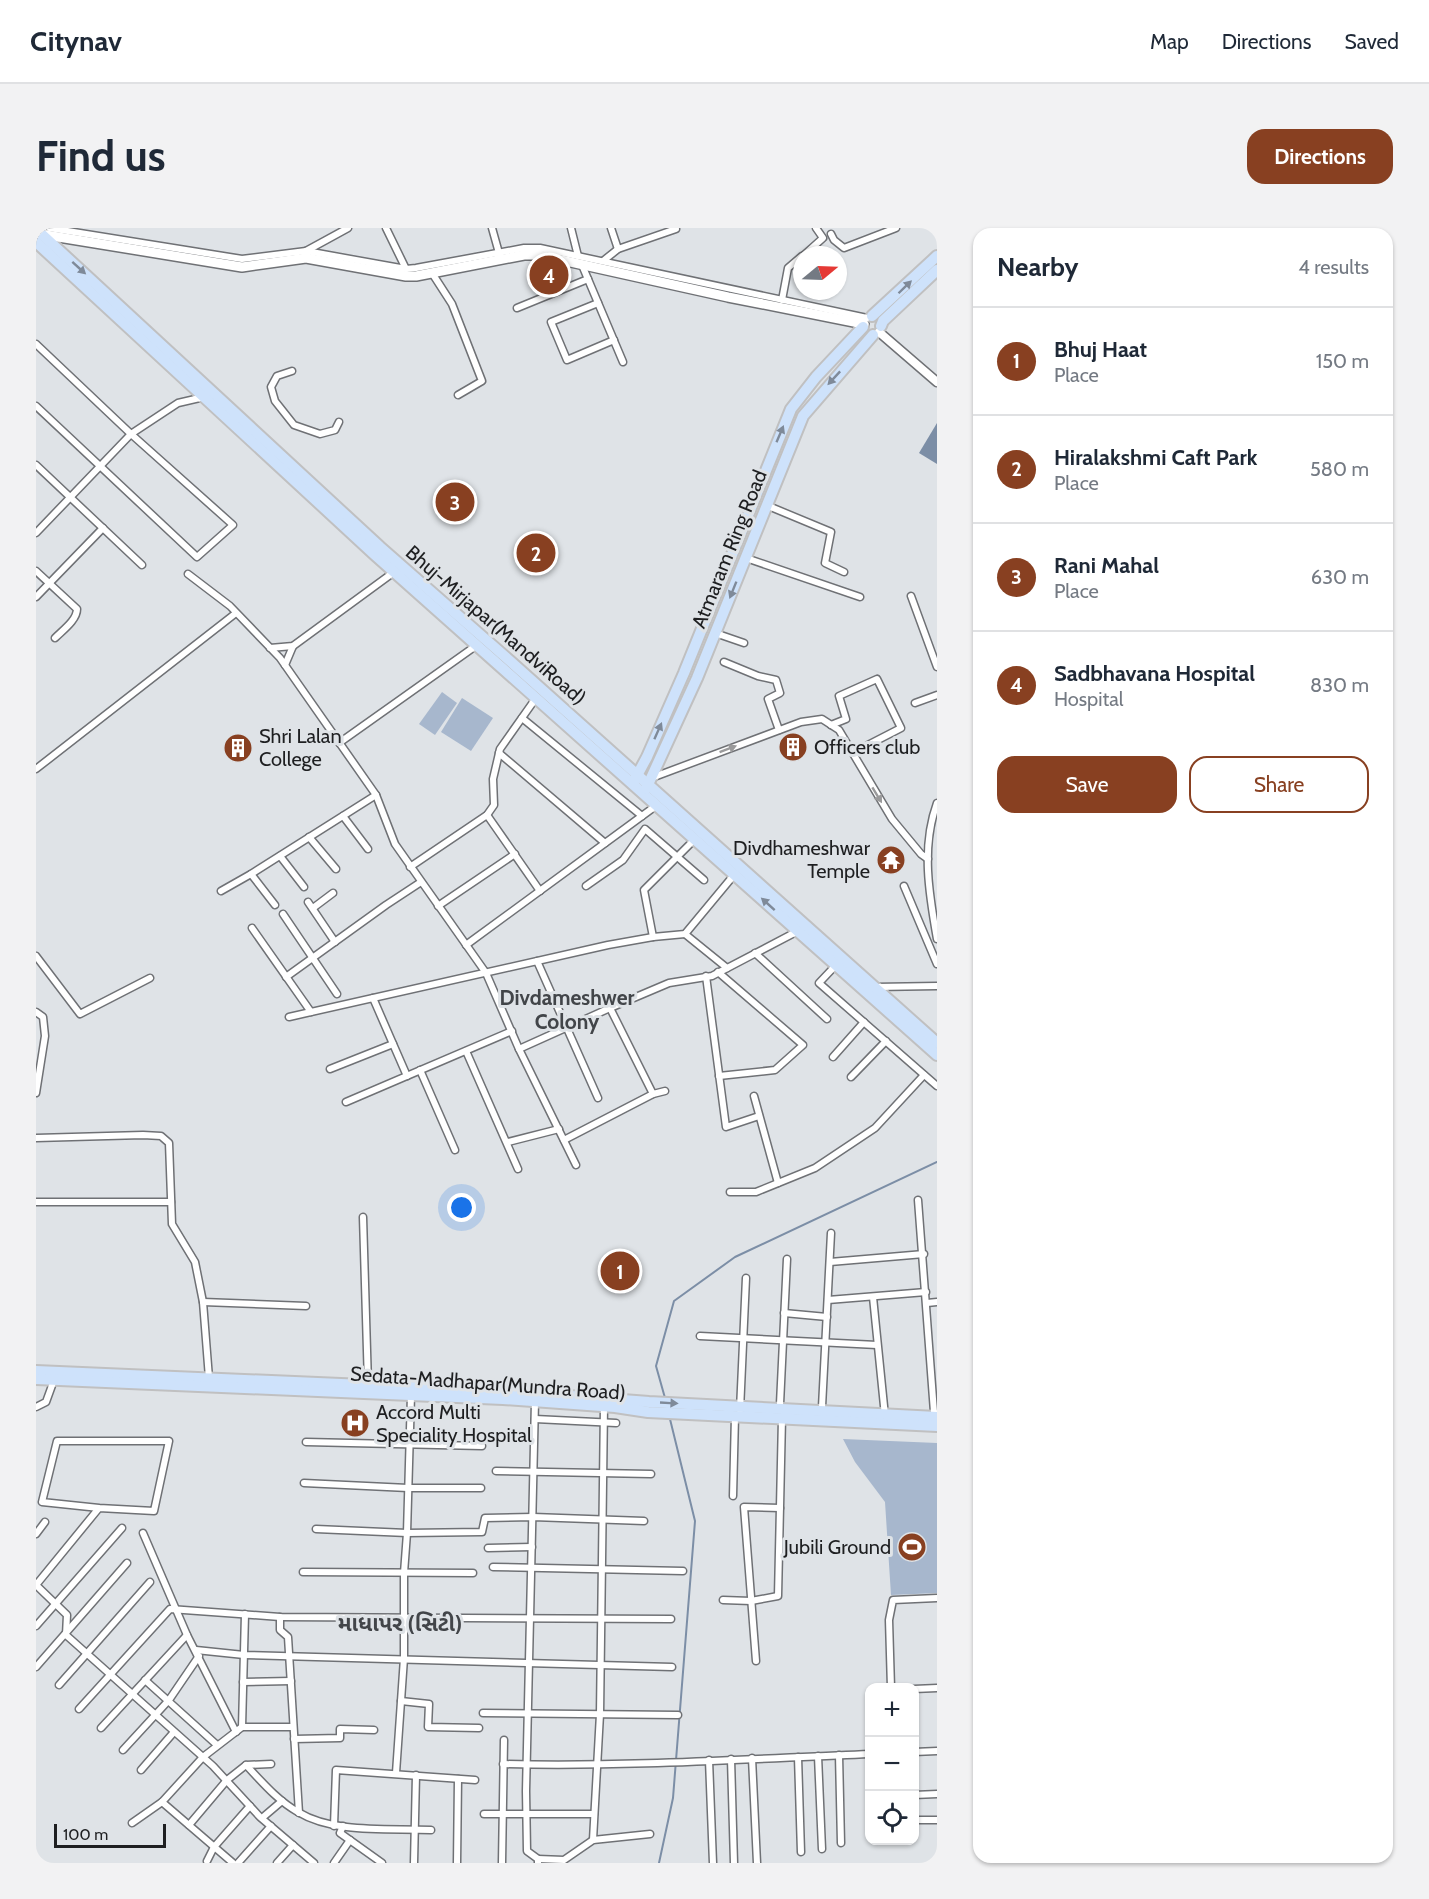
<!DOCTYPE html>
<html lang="en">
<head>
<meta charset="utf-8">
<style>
	body { margin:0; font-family:Cabin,"Noto Sans Gujarati",sans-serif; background:#f2f2f3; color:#1f2937 }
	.controls { position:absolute; right:18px; bottom:18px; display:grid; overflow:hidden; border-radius:12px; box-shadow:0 2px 4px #0004 }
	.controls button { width:54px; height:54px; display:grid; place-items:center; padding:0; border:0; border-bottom:2px solid #e0e1e3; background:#fff; color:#1f2937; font:30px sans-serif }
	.compass { position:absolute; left:757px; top:18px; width:54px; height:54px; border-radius:50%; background:#fff; box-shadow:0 2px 4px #0004; rotate:71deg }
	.scale { position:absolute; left:18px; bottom:15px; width:112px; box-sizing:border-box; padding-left:6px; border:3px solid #1e1f21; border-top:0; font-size:16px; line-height:21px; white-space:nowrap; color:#1e1f21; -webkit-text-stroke:4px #dfe3e7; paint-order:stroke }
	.you { position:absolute; left:426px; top:980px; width:21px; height:21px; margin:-15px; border:4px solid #fff; border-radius:50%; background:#1a73e8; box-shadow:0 0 0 9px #1a73e833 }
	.badge { display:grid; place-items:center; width:39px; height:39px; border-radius:50%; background:#884021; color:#fff; font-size:20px; font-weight:700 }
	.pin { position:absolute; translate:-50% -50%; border:3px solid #fff; box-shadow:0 2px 6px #0006 }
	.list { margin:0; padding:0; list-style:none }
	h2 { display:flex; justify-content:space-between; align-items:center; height:78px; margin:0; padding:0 24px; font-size:26px }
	h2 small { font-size:20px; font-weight:400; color:#747a83 }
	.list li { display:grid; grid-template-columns:39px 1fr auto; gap:18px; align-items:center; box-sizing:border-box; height:108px; padding:0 24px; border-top:2px solid #e0e1e3 }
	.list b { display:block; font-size:22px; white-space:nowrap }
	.list p { margin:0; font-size:20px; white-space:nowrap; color:#747a83 }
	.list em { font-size:20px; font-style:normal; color:#747a83 }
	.actions { display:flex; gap:12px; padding:18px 24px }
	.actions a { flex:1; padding:14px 0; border:2px solid #884021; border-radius:18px; text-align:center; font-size:21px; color:#884021 }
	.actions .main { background:#884021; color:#fff }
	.icon { flex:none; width:33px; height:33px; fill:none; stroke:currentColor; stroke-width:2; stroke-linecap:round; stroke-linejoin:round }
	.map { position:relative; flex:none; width:901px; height:1635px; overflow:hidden; border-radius:18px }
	header { display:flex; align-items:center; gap:36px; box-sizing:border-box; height:84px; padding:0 30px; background:#fff; border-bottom:2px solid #e0e1e3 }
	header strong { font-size:28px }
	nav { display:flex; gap:33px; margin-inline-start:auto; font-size:21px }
	.intro { display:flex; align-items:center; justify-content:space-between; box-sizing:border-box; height:144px; padding:0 36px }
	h1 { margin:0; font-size:42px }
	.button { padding:15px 27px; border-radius:18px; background:#884021; color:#fff; font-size:21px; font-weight:700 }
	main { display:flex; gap:36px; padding:0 36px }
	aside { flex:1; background:#fff; border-radius:18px; box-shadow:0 2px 4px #0004 }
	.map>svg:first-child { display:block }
	.green { fill:#a7b7cd }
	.water { fill:#7c8ea6 }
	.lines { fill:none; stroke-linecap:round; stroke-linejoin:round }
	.stream { stroke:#7c8ea6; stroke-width:2 }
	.minor-casing { stroke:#6f7175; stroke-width:9 }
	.tertiary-casing { stroke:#6f7175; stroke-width:11 }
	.secondary-casing { stroke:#6f7175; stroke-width:12 }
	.primary-casing { stroke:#c0c0c1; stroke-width:14 }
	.minor { stroke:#fff; stroke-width:6 }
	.tertiary { stroke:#fff; stroke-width:8 }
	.secondary { stroke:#fff; stroke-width:9 }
	.primary { stroke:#cee2fb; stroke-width:10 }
	.oneway { fill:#7f8a99 }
	.oneway2 { fill:#9a9a9b }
	.labels { text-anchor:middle; stroke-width:6; stroke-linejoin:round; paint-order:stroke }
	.street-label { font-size:20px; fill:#1e1f21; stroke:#dfe3e7 }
	.poi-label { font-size:20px; fill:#1e1f21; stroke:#dfe3e7; text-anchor:start }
	.neighbourhood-label { font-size:21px; font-weight:bold; fill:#424549; stroke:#dfe3e7 }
	.quarter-label { font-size:22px; font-weight:bold; fill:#424549; stroke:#dfe3e7 }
</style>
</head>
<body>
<header>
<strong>Citynav</strong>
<nav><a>Map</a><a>Directions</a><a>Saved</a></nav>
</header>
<div class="intro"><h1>Find us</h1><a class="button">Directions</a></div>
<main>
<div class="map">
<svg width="901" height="1635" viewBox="0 0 901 1635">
	<rect width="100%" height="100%" fill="#dfe3e7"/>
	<g class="green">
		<polygon points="406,464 421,475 399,507 383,496"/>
		<polygon points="426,470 457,490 435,523 405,504"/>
		<polygon points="807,1211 901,1215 901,1365 855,1367 849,1274 819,1234"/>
	</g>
	<polygon class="water" points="901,195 901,236 883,225"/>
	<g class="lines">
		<g class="stream">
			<polyline points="629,1170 620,1138 638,1073 699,1029 901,934"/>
			<polyline points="623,1635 637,1570 659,1293 633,1187"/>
		</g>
		<g class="minor-casing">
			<g id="minor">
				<polyline points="13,0 206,31 270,23 370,41 380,40 488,20 504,20 831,90"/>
				<polyline points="350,0 370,41"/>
				<polyline points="456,0 463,25"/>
				<polyline points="535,0 542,28"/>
				<polyline points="575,0 582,21"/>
				<polyline points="795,6 798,12 808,20 860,0"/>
				<polyline points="270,23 312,0"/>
				<polyline points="768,27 787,10 780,0"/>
				<polyline points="567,33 582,21 640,1"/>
				<polyline points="546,37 587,134"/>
				<polyline points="396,45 416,76 446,153 422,167"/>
				<polyline points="746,72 752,40 766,28"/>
				<polyline points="562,75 515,94 531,132 578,112"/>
				<polyline points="481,80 552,51"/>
				<polyline points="0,116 95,206 197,297 161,329 0,178"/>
				<polyline points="256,143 241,148 235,159 239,173 258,197 284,206 299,202 303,194"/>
				<polyline points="0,237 106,337"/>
				<polyline points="730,277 795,304 789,335 808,344"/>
				<polyline points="0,305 95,206 142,175 168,169"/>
				<polyline points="710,330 824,369"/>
				<path d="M0,343L41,381C41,392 27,402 19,410"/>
				<polyline points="152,346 194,378 244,430 340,567 359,616 450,745 483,821 540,937"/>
				<polyline points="875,368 901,439"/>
				<polyline points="0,369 67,300"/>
				<polyline points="679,405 708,415"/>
				<polyline points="234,420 257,418 358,344"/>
				<polyline points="688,434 722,448 740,452 744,465 732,471 743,502"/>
				<polyline points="249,437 257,418"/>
				<polyline points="879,475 901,467"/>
				<polyline points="486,490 606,588"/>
				<polyline points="795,497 810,491 803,468 841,451 865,500 832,517"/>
				<polyline points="303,515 441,417"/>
				<polyline points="463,525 569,615"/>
				<polyline points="0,541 200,385"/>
				<polyline points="618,549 765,494 786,491 803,502 856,591 885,626 892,631"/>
				<path d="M901,575C885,619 893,666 901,711"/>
				<polyline points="451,587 504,663"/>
				<polyline points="307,588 332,621"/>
				<polyline points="273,609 300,641"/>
				<polyline points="244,628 268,659"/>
				<polyline points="374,639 451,587 458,577 457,551 464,521 500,470"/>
				<polyline points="215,646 239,677"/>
				<polyline points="550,658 587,632 609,601 668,652"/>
				<polyline points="868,658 901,736"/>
				<polyline points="185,663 215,646 340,567"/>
				<polyline points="272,674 299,714"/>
				<polyline points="402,678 479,626"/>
				<polyline points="277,680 297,665"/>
				<polyline points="247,686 301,766"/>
				<polyline points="216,700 275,784"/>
				<polyline points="649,706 691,740"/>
				<polyline points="617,709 608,662 659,611"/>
				<polyline points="430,717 621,577"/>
				<polyline points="719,725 791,791"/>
				<polyline points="0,728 44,786 114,750"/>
				<polyline points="501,733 562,870"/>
				<polyline points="800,737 783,755 901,858"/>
				<polyline points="682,744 767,817 739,842 683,848"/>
				<polyline points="670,748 690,899 723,888"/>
				<polyline points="250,749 350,677 385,654"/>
				<polyline points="839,759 901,758"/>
				<polyline points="337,770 371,848"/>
				<polyline points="574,780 617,866"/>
				<polyline points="0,784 7,789 9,808 0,865"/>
				<polyline points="253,789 572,717 617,709 649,706 698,647"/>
				<polyline points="483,821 574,780 633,755 676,748 762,703"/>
				<polyline points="430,823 482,941"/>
				<polyline points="797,829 828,794"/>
				<polyline points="294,841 357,816"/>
				<polyline points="384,842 419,922"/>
				<polyline points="815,849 850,813"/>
				<polyline points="718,868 742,955"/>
				<polyline points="310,874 476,803"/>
				<polyline points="0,910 107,907 125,908 133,915 136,996 159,1034 167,1074 173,1150"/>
				<polyline points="528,912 617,866 629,863"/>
				<polyline points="472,914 523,901"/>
				<polyline points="694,964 720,964 779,940 839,900 888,847"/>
				<polyline points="882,972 898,1184"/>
				<polyline points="0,974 135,974"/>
				<polyline points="327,989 332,1156"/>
				<polyline points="794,1034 888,1026"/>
				<polyline points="837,1069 849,1188"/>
				<polyline points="792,1072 890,1064"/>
				<polyline points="167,1074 270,1078"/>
				<polyline points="891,1075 901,1074"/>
				<polyline points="748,1085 791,1089"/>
				<polyline points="664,1108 841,1117"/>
				<polyline points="499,1173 490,1563 491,1623 502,1631 502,1635"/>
				<polyline points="744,1176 751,1031"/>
				<polyline points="0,1179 10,1174 18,1152"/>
				<polyline points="786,1179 795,1005"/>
				<polyline points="704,1182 710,1050"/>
				<polyline points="499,1191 580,1195"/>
				<polyline points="270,1214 446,1218"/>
				<polyline points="460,1243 615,1246"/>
				<polyline points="268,1255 372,1260 445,1260"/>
				<polyline points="697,1268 699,1188"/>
				<polyline points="280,1301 371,1305 446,1304 449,1290 497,1289 608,1293"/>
				<polyline points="107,1305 151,1407 200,1504"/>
				<polyline points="0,1306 9,1294"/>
				<polyline points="452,1320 496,1319"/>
				<polyline points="457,1339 647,1343"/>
				<polyline points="267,1344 437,1345"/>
				<polyline points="0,1357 63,1280 118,1283 133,1213 21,1213 6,1274 63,1280"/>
				<polyline points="0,1357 31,1387 30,1407 177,1538 224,1589 278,1635"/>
				<polyline points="687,1372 715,1373 742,1368 746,1190"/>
				<polyline points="244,1389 244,1402 252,1409 263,1585"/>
				<polyline points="0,1398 86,1300"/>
				<polyline points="160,1422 208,1427 636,1439"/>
				<polyline points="720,1433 708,1279 744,1280"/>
				<polyline points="0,1439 91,1335"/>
				<polyline points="109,1452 181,1517"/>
				<polyline points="207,1454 255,1453"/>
				<polyline points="23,1457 114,1354"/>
				<polyline points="855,1460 853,1392 857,1372 901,1370"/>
				<polyline points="878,1461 901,1460"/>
				<polyline points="365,1473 393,1476 392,1499 443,1500"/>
				<polyline points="43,1481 134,1381 244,1389 635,1391"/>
				<polyline points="447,1485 642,1487"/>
				<polyline points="206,1499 209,1386"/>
				<polyline points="65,1500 151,1407"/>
				<polyline points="258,1511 304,1510 304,1501 338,1502"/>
				<polyline points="87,1522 133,1472 163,1428"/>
				<polyline points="878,1524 901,1523"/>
				<polyline points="803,1527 805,1615"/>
				<polyline points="782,1528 786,1621"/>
				<polyline points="762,1529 765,1624"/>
				<polyline points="716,1530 721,1635"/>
				<polyline points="695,1531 698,1635"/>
				<polyline points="673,1532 677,1635"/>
				<path d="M467,1536C590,1539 711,1531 834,1526"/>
				<path d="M210,1537C226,1554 242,1573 262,1584C298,1606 353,1600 395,1602"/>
				<polyline points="105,1542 138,1504"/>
				<polyline points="360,1545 368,1430 368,1345 371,1305 375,1167"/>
				<polyline points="878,1567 901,1566"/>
				<polyline points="126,1574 197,1635"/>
				<polyline points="448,1586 558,1586"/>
				<polyline points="226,1590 246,1573"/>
				<polyline points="878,1592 901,1592"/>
				<polyline points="96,1595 126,1574 167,1529 206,1499 257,1499"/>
				<polyline points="153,1597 191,1552 210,1537 235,1536"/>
				<polyline points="298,1598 300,1542 439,1552"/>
				<polyline points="307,1598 304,1605 346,1635"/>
				<polyline points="557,1612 564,1486 568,1178"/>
				<polyline points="502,1631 528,1632 557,1612 614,1606"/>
				<polyline points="171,1633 178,1619 214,1578"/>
				<polyline points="202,1635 235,1598"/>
				<polyline points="241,1635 257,1617"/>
				<polyline points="298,1635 314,1612"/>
				<polyline points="378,1635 380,1547"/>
				<polyline points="421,1635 422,1551"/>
				<polyline points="466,1635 468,1512"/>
			</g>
		</g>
		<g class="tertiary-casing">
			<polyline id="tertiary" points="843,104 901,154"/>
		</g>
		<g class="secondary-casing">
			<polyline id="secondary" points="4,6 206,39 270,30 370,48 380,48 488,27 503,27 692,69 828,96"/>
		</g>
		<g class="primary-casing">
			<g id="primary">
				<polyline points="0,1 344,319 474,433 901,815"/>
				<polyline points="0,14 338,326 901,827"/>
				<polyline points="836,88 901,28"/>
				<polyline points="845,98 847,93 901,42"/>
				<polyline points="598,553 611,529 648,445 755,181 780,149 827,99"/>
				<polyline points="610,561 661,450 767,188 837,107"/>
				<polyline points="0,1143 468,1163 613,1174 901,1189"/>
				<polyline points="0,1151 467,1171 579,1179 612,1184 901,1198"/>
			</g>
		</g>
		<use href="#minor" class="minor"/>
		<use href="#tertiary" class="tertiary"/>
		<use href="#secondary" class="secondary"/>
		<use href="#primary" class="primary"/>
	</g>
	<defs><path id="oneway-solid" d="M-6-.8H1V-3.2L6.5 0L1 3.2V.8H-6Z" transform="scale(1.5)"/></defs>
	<g class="oneway">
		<use href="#oneway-solid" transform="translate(43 40) rotate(42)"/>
		<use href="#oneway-solid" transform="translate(869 59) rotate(-44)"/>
		<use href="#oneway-solid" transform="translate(798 150) rotate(133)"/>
		<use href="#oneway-solid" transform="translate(744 206) rotate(-67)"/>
		<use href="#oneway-solid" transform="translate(697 362) rotate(112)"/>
		<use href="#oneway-solid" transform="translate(622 503) rotate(-66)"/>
		<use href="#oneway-solid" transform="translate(732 676) rotate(-138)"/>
		<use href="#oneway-solid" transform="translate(633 1175) rotate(3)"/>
	</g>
	<g class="oneway2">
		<use href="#oneway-solid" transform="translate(692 521) rotate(-21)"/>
		<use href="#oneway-solid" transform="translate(841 567) rotate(59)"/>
	</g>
	<defs>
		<g id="building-disc" transform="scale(1.5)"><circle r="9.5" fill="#884021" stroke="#dfe3e7"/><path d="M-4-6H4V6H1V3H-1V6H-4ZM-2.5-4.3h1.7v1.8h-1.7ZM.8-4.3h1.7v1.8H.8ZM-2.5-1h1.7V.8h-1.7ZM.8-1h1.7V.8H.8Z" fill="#fff"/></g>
		<g id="temple-disc" transform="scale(1.5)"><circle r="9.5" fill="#884021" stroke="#dfe3e7"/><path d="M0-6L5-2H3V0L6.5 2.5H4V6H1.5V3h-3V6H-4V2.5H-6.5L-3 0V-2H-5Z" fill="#fff"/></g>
		<g id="hospital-disc" transform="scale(1.5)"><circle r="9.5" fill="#884021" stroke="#dfe3e7"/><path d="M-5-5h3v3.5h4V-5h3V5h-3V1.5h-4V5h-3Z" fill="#fff"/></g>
		<g id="stadium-disc" transform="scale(1.5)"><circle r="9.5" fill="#884021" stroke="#dfe3e7"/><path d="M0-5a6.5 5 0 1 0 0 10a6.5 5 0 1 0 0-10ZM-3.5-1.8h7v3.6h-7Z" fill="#fff"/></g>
	</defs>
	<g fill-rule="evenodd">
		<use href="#building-disc" x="757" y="519"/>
		<use href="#building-disc" x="202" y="520"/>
		<use href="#temple-disc" x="855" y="632"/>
		<use href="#hospital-disc" x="319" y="1195"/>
		<use href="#stadium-disc" x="876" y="1319"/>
	</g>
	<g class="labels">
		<g class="street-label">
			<text transform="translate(693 321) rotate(-68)" y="7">Atmaram Ring Road</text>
			<text transform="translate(460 397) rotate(41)" y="7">Bhuj-Mirjapar(MandviRoad)</text>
			<text transform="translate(452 1155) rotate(4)" y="7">Sedata-Madhapar(Mundra Road)</text>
		</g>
		<g class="poi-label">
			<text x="223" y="515">Shri Lalan<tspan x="223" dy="23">College</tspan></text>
			<text x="778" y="526">Officers club</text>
			<text x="834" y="627" text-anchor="end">Divdhameshwar<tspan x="834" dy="23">Temple</tspan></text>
			<text x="340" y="1191">Accord Multi<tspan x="340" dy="23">Speciality Hospital</tspan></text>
			<text x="855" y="1326" text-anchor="end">Jubili Ground</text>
		</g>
		<g class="neighbourhood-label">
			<text x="531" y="777">Divdameshwer<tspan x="531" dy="24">Colony</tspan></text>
		</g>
		<g class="quarter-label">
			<text x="364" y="1403">માધાપર (સિટી)</text>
		</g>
	</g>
</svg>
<div class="controls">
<button>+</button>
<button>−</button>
<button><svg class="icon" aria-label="locate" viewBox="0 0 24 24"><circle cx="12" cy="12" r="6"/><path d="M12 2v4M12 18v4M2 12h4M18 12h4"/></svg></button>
</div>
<svg class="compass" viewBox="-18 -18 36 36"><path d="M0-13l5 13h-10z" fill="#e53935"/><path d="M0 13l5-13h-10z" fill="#747a83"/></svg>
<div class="scale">100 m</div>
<div class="you"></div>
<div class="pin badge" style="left:584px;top:1043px">1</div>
<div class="pin badge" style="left:500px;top:325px">2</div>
<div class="pin badge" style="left:419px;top:274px">3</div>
<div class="pin badge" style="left:513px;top:47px">4</div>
</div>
<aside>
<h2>Nearby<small>4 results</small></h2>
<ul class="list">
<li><span class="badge">1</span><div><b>Bhuj Haat</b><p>Place</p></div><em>150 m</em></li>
<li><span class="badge">2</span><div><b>Hiralakshmi Caft Park</b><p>Place</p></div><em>580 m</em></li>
<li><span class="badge">3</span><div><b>Rani Mahal</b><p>Place</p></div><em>630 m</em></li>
<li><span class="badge">4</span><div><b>Sadbhavana Hospital</b><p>Hospital</p></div><em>830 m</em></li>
</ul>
<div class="actions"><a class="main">Save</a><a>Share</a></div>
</aside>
</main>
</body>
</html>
